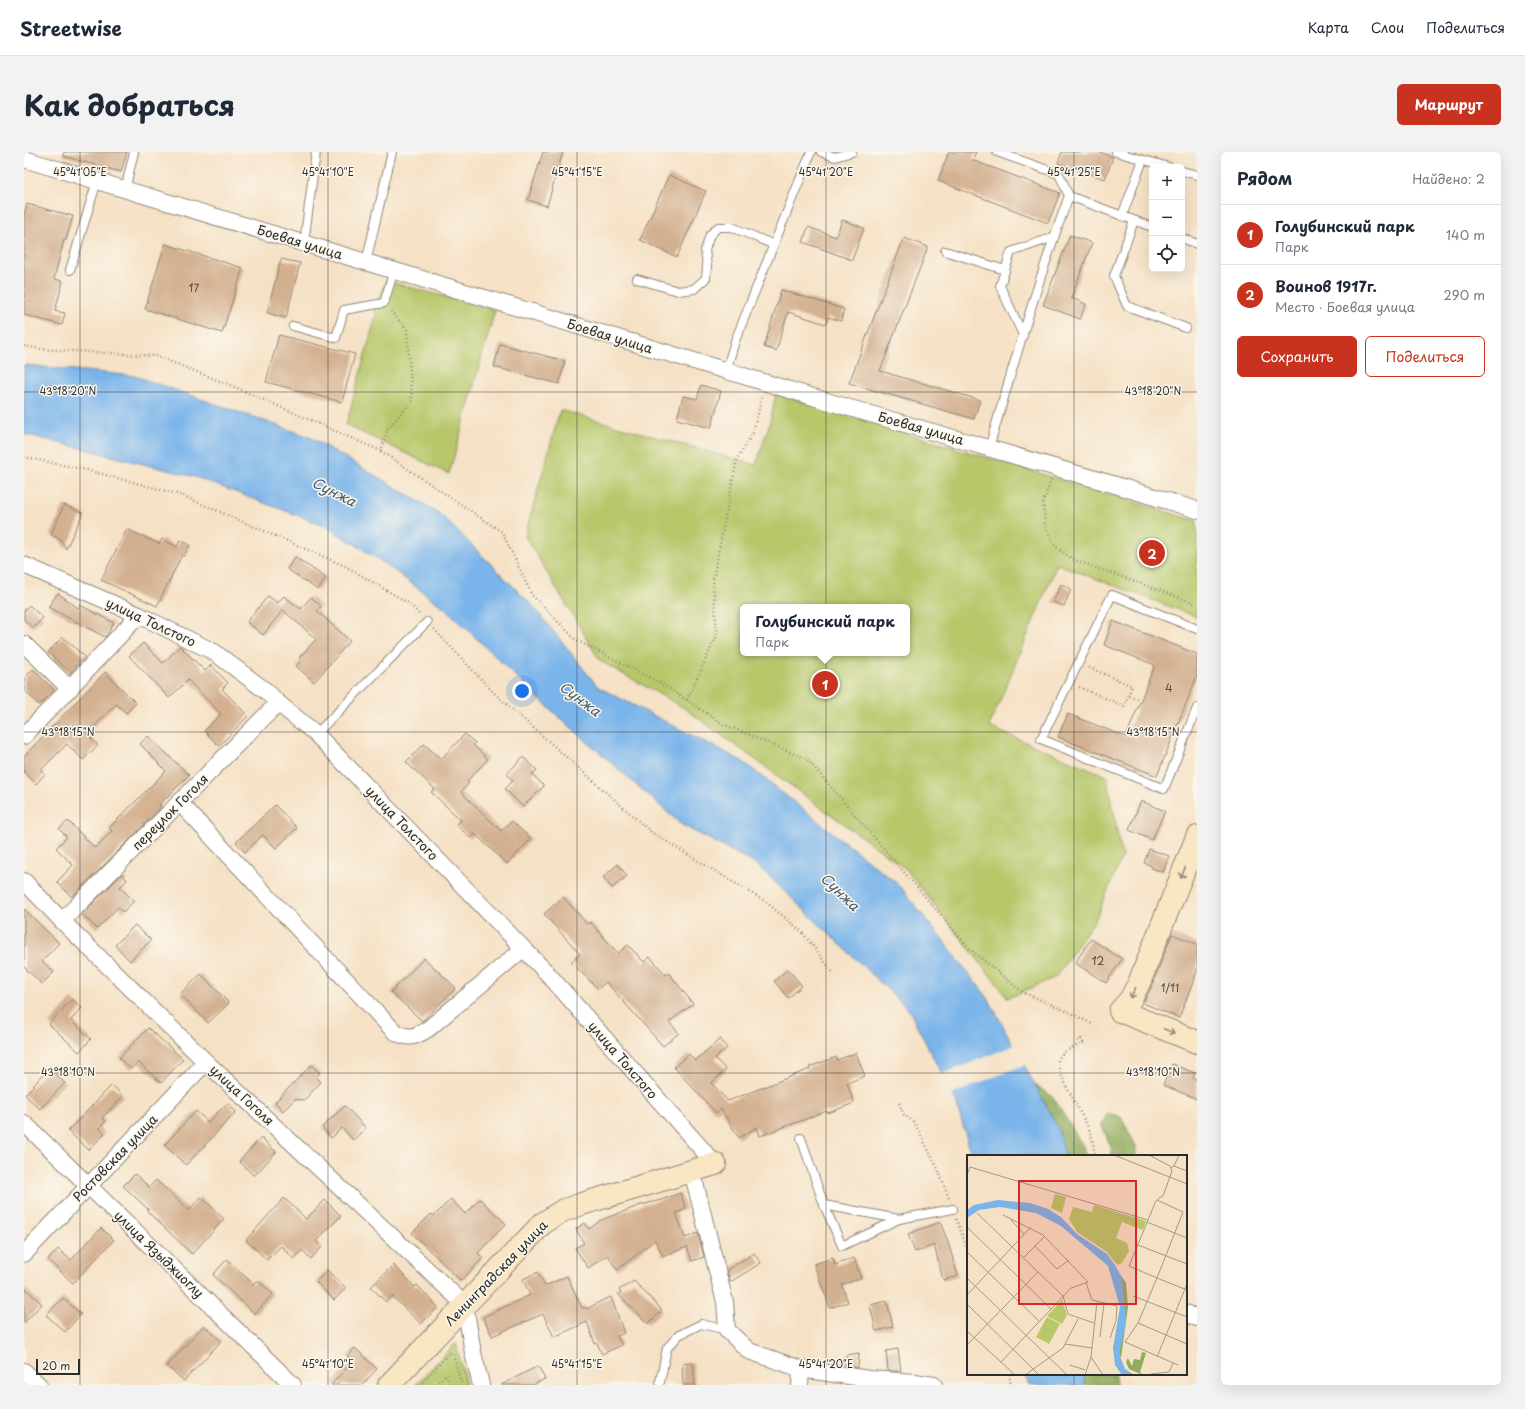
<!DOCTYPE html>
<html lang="ru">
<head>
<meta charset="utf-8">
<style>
	body { margin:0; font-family:"Playpen Sans",sans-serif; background:#f2f2f3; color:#1f2937 }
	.controls { position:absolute; right:12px; top:12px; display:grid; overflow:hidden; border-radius:6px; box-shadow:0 4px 16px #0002 }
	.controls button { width:36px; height:36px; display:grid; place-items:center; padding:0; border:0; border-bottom:1px solid #e0e1e3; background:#fff; color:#1f2937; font:20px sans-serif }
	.scale { position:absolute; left:12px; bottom:10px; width:44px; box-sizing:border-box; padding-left:4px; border:2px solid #2b2b2b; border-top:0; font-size:11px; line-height:14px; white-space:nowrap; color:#2b2b2b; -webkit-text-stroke:3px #fbf7ec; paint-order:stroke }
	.you { position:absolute; left:498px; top:539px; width:14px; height:14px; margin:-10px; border:3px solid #fff; border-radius:50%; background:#1a73e8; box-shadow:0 0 0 6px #1a73e833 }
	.badge { display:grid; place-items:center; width:26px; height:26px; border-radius:50%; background:#c8321e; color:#fff; font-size:13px; font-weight:700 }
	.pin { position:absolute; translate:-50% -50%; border:2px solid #fff; box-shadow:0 1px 4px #0006 }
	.popup { position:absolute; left:716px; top:452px; width:170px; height:52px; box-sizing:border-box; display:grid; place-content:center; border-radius:6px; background:#fff; filter:drop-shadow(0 1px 3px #0005); font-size:13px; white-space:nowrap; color:#747a83 }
	.popup b { font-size:15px; color:#1f2937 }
	.popup::after { content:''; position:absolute; left:50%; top:100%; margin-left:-8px; border:8px solid transparent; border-top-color:#fff }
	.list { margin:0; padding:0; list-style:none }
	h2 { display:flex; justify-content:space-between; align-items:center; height:52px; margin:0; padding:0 16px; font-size:17px }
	h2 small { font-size:13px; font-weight:400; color:#747a83 }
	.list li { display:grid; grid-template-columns:26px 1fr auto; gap:12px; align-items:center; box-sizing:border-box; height:60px; padding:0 16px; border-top:1px solid #e0e1e3 }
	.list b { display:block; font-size:15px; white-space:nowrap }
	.list p { margin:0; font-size:13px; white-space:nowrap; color:#747a83 }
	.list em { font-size:13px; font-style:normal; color:#747a83 }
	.actions { display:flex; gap:8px; padding:12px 16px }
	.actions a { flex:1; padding:9px 0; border:1px solid #c8321e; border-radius:6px; text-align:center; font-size:14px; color:#c8321e }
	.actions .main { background:#c8321e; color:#fff }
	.icon { flex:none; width:22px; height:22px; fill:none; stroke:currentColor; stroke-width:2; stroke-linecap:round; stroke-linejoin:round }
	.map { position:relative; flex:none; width:1173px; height:1233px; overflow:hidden; border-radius:6px }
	header { display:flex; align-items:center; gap:24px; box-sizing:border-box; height:56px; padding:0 20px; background:#fff; border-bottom:1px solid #e0e1e3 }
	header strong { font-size:19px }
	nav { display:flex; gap:22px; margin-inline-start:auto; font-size:14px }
	.intro { display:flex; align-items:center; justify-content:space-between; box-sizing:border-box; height:96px; padding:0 24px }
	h1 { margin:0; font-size:28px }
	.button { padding:10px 18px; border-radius:6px; background:#c8321e; color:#fff; font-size:14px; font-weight:700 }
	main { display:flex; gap:24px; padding:0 24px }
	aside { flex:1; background:#fff; border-radius:6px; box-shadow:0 4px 16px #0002 }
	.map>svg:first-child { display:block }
	.green { fill:#b7c76a; stroke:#71794a; fill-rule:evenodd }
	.forest { fill:#91ac5e; stroke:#5e6c44 }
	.water { fill:#79b4ea; stroke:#52708a }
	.pier { fill:#f5e1c5 }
	.building { fill:#d3b090 }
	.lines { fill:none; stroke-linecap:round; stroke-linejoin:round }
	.service-casing { stroke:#908678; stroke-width:10 }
	.minor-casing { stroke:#908678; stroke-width:18 }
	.secondary-casing { stroke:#908678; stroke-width:24 }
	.path { stroke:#908678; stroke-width:2.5; stroke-dasharray:1 3; stroke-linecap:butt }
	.service { stroke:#fff; stroke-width:8 }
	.minor { stroke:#fff; stroke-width:16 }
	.secondary { stroke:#f9e7c3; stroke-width:22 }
	.oneway { stroke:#928977 }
	.ticks { fill:none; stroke:#2b2b2b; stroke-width:1; stroke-opacity:0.45 }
	.labels { text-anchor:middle; stroke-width:3; stroke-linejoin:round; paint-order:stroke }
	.number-label { font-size:11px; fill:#554c44 }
	.street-label { font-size:13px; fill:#2b2b2b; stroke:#fbf7ec }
	.water-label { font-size:14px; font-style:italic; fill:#465b6e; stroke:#fbf7ec }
	.inset-road { fill:none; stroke:#a49887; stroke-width:1 }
	.view { fill:#d62828; fill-opacity:0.15; stroke:#d62828; stroke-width:2 }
	.inset-edge { fill:none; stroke:#2b2b2b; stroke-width:2 }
	.ticks-label { font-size:10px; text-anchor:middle; fill:#2b2b2b; stroke:#fbf7ec; stroke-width:3; stroke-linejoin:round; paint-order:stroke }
</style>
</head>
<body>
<header>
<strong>Streetwise</strong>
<nav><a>Карта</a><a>Слои</a><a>Поделиться</a></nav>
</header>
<div class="intro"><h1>Как добраться</h1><a class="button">Маршрут</a></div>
<main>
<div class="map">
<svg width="1173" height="1233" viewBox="0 0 1173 1233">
	<rect width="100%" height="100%" fill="#fbf7ec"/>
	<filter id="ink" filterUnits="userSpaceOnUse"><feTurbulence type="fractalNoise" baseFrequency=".025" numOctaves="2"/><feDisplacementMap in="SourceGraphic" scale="8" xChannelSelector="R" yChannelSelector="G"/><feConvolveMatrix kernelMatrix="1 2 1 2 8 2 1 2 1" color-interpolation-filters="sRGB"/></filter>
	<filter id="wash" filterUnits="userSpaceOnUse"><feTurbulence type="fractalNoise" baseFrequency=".012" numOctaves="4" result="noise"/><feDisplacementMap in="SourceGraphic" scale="16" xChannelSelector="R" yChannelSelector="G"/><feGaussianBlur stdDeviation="0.9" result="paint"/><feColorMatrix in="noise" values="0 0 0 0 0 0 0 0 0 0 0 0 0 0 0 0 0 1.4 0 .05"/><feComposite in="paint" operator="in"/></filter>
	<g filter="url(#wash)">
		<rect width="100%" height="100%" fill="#f5e1c5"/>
		<g class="green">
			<polygon points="362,129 471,158 425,322 322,273 352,163 350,159 354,146 357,143"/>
			<path d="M752,242L1173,369V465L1033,412L965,575L1083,624L1098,705L1072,766L1032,825L984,846L882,717L660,556L576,509L501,384L536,258L732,313L746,270ZM719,455H883V501H719Z"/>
			<polygon points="432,1191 442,1233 391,1233"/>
		</g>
		<g class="forest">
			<polygon points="1011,933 1029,945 1059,994 1062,1004 1041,1004 1034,976"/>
			<polygon points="1084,961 1097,965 1112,994 1112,1004 1088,1004 1087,995 1077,972"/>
			<polygon points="1060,1222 1091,1222 1092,1233 1061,1233"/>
		</g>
		<g class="water">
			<polygon points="0,213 111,224 286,285 415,361 510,455 574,535 718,609 875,733 964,846 1034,976 1041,1004 948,1004 932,950 885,858 732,712 658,673 525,556 422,457 353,406 299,373 171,325 0,282"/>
			<polygon points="1002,1222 1060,1222 1061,1233 1004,1233"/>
		</g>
		<polygon class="pier" points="991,893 1002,912 926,943 916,923"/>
		<g id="blocks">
			<g class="building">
				<polygon points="40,0 103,0 97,20 39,4"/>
				<polygon points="519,0 539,0 523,54 504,48"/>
				<polygon points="925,0 952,0 948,8 1036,41 1024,71 914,29"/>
				<polygon points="1038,0 1075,0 1089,5 1081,27 1034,11"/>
				<polygon points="645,23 682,39 653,105 616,88"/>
				<polygon points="3,52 49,64 42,88 40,88 30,127 39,129 31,159 41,161 38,173 0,163 0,63"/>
				<polygon points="818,68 840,76 828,108 779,90 784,75 812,85"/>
				<polygon points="1046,83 1068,91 1047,146 1062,152 1056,167 1019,153"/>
				<polygon points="880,86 904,95 856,219 956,248 950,267 825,231"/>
				<polygon points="141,92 219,116 198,181 121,157"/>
				<polygon points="257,107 276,111 262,166 243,161"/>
				<polygon points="757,138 820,157 817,169 804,165 802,172 764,160 752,199 740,195"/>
				<polygon points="255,183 331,202 318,250 242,230"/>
				<polygon points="476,192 541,209 535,232 470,215"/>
				<polygon points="677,233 697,239 687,276 653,267 659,244 673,247"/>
				<polygon points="40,353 59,361 42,397 37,388 27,383"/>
				<polygon points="103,377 135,392 138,387 153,395 156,388 166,393 160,404 158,403 133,454 77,428"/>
				<polygon points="271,405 302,426 294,438 263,417"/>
				<polygon points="1037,432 1047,437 1040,454 1029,450"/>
				<polygon points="34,441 54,456 56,453 90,471 84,481 81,485 24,455"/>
				<polygon points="244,444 254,451 260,444 277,457 287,445 297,454 293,459 326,489 290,530 272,514 278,508 275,506 292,487 259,458 239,483 223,470"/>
				<polygon points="5,453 19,466 9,476 0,468 0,459"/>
				<polygon points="1089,469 1173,502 1173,524 1133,624 1034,585 1044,562 1102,585 1131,513 1080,493"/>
				<polygon points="39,485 61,505 46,521 24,500"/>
				<polygon points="119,491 139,511 156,494 181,519 187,513 204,531 198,537 224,564 195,594 180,579 197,562 164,528 145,546 105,504"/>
				<polygon points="9,517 30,538 15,553 0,538 0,527"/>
				<polygon points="81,520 112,551 102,561 92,552 63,582 74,593 59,608 43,592 17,618 21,622 12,632 0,620 0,604"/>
				<polygon points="441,582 451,591 449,593 464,607 443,629 445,631 437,640 477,679 488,669 507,687 483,712 451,682 446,686 433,673 437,668 407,640 411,637 382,610 400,592 417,607"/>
				<polygon points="124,584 165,623 135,653 137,655 109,684 48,745 33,730 49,713 32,696 43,685 35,677 44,669 71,696 88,679 85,676 142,619 116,592"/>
				<polygon points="499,605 513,618 508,622 520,634 499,655 481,637 489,629 483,622"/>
				<polygon points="1117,649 1141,659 1128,688 1105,678"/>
				<polygon points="251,653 273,676 252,696 239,683 221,700 212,690"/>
				<polygon points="1125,697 1145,704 1139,720 1127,716 1128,714 1120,711"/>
				<polygon points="594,712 603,724 588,736 579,725"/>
				<polygon points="98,722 103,728 96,735 110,749 99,760 94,755 73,777 58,762"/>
				<polygon points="539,745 563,772 566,770 594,801 604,793 620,810 626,805 642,823 645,821 669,852 645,870 655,881 639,894 582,830 574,837 547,810 556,802 520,762"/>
				<polygon points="0,757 35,791 18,809 30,820 18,832 0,815"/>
				<polygon points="111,773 127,788 106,809 91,793"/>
				<polygon points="1148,782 1173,792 1173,820 1155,866 1119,851 1127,836"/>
				<polygon points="1067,787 1098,807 1082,831 1051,811"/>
				<polygon points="400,806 432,836 398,869 367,840"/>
				<polygon points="764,817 778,834 764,846 750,829"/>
				<polygon points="177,822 205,851 184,871 156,842"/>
				<polygon points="48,847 58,856 47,868 67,887 55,900 25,872"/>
				<polygon points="124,876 159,907 137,931 114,910 107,917 95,906"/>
				<polygon points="696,887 703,896 691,906 702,918 687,931 704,949 786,917 785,915 812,905 813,908 832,901 841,924 823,931 830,951 804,961 803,959 736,984 733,975 715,986 697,957 692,961 650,915 665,902 671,909"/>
				<polygon points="1148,912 1171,921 1169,926 1173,928 1173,947 1139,933"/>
				<polygon points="287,913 296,921 292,925 297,930 280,948 271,947 259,959 251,950"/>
				<polygon points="25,916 41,931 16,957 1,943"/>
				<polygon points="88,933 99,944 78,966 82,969 75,976 81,981 65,998 44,979"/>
				<polygon points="203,951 212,960 162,1013 140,993 172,959 184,970"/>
				<polygon points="321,954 342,976 329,988 318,976 307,986 298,975"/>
				<polygon points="237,986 252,1000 230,1024 215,1009"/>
				<polygon points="111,1022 125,1035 132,1028 165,1058 177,1045 200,1067 168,1102 123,1059 124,1057 99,1034"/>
				<polygon points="656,1041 662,1057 652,1061 661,1086 674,1081 680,1105 668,1109 663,1095 639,1104 631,1088 593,1118 584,1103 564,1116 551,1096 560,1091 552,1077 561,1071 565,1077 577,1068 617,1053 637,1048"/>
				<polygon points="260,1046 282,1067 301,1048 317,1064 292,1089 298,1095 287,1107 278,1098 270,1107 257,1094 243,1108 222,1088"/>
				<polygon points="427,1047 441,1062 456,1047 482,1072 454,1101 459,1106 437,1129 388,1081 407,1062 410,1064"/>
				<polygon points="916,1070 923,1087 934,1124 919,1128 910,1093 891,1100 884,1082"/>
				<polygon points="77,1076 90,1088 49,1131 24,1108 34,1097 47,1108"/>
				<polygon points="730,1101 737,1111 706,1130 703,1118"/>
				<polygon points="809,1106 811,1113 830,1106 837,1126 818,1133 824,1150 806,1156 790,1112"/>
				<polygon points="203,1107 229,1132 233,1128 249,1142 231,1162 189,1123"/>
				<polygon points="369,1113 391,1135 393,1133 414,1155 397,1172 368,1144 362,1150 347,1135"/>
				<polygon points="303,1118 322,1136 310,1148 292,1130"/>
				<polygon points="514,1120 521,1134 543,1124 558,1156 561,1155 563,1157 577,1149 587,1145 600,1181 593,1184 598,1193 578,1202 573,1191 571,1192 563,1170 530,1185 519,1162 468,1184 459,1165 506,1143 499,1127"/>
				<polygon points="610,1129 638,1158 624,1172 594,1142 597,1141 595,1138"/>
				<polygon points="0,1135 18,1152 0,1171"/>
				<polygon points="39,1146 57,1162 41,1180 22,1163"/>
				<polygon points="863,1149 869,1175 852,1179 846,1153"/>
				<polygon points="180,1173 197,1189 160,1229 143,1214"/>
				<polygon points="331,1196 353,1217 338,1233 307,1233 329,1209 323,1204"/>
				<polygon points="874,1197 877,1219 864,1219 862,1199"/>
				<polygon points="835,1201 834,1216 821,1214 822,1203"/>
				<polygon points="669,1210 671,1233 659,1233 658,1211"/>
				<polygon points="514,1214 521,1227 509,1233 477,1233"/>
			</g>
		</g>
	</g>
	<g filter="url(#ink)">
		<use href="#blocks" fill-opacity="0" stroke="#908678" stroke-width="1"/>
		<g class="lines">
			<g class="service-casing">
				<g id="service">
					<polyline points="797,0 811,5 828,0"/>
					<polyline points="1092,0 1145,15"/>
					<polyline points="1158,19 1173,23"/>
					<polyline points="101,38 110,0"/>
					<polyline points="1045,44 1128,75"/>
					<polyline points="1098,64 1119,8"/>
					<polyline points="1110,69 1090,124 1103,154 1162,176"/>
					<polyline points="1158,86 1173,92"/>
					<polyline points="280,91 292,0"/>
					<polyline points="921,99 981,118"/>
					<polyline points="342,110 368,0"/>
					<polyline points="46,118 73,29"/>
					<polyline points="613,127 654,139 670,137 682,126 683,115 681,98 686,83 694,75 708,75 750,93"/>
					<polyline points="269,174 312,186 320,158 360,151 370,118"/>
					<polyline points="999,183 976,134 987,100 1030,85"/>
					<polyline points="702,219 711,189 787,0"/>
					<path d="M965,296C990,212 1014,127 1045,44L1035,22L973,0"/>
					<polyline points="1173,477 1088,443 1017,587 1140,637 1173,556"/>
					<polyline points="292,582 403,470"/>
					<polyline points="777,986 800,1053 818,1094 875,1067"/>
					<polyline points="800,1053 875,1067 929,1057"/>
					<polyline points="636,1230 643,1196 655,1183 677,1172 703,1178"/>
				</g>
			</g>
			<g class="minor-casing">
				<g id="minor">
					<polyline points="0,7 819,254 1088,332 1173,358"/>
					<polyline points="0,413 115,463 190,500 242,539 254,551 292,582 524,822 691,1012"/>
					<polyline points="0,492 46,537"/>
					<polyline points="0,584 115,463"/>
					<path d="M155,650L370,879C384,888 391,885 404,877L499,797"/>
					<polyline points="0,729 38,769 182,910 441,1153 449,1201 457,1233"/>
					<polyline points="38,769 254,551"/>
					<polyline points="0,971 269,1233"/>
					<polyline points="668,1019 701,1150 703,1178 725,1199 777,1217 845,1227 891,1230 910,1233"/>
					<polyline points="0,1102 182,910"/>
					<polyline points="1162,1161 1173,1166"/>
					<polyline points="0,1219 15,1233"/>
					<polyline points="776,1233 777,1217"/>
				</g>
			</g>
			<g class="secondary-casing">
				<g id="secondary">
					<polyline points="1173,685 1115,831 1106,848 1096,859 1173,890"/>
					<polyline points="365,1233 518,1072 538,1059 558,1052 691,1012"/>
				</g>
			</g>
			<g class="path">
				<polyline points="367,159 383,178 388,249 364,276 357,299 478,380 508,443 552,488 638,532 699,572 783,607 946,797 998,840 1045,860 1070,873"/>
				<polyline points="0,194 17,197 132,204 206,233 357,299"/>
				<polyline points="0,305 63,318 157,343 321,414 386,452 395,462"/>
				<polyline points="1027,328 1019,350 1021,373 1031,394 1048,407 1173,452"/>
				<polyline points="410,477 470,541 627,680 742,750 778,780 810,822"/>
				<polyline points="1055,535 1100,554 1108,534 1064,515"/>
				<polyline points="1105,544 1116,548"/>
				<polyline points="663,548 693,483 689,427 713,307 729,281 738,245"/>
				<path d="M1053,889L1057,887L1059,891C1051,895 1036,899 1034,909C1032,922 1062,967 1067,983C1069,989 1070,997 1071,1004"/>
				<polyline points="875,951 880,963 890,970 914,1017 925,1047"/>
				<polyline points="932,1067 944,1099"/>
				<polyline points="985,1222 987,1233"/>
				<polyline points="1090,1222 1092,1233"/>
				<polyline points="396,1233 425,1201 427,1201 429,1203 438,1233"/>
				<polyline points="412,1233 422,1222 426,1233"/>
			</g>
			<use href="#service" class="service"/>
			<use href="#minor" class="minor"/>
			<use href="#secondary" class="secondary"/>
		</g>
		<defs><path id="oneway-shaft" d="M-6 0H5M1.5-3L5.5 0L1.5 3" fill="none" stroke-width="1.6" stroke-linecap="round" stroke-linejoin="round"/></defs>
		<g class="oneway">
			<use href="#oneway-shaft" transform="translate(1159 721) rotate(112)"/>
			<use href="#oneway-shaft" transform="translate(1109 841) rotate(117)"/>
			<use href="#oneway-shaft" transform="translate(1145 879) rotate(22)"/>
		</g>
	</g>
	<path class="ticks" d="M56,0V1233M304,0V1233M553,0V1233M802,0V1233M1050,0V1004M0,240H1173M0,580H1173M0,921H1173M1050,1222V1233"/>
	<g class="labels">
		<g class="number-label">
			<text x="170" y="140">17</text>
			<text x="1145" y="540">4</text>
			<text x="1074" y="813">12</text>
			<text x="1146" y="840">1/11</text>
		</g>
		<g class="street-label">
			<text transform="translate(276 90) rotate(17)" y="5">Боевая улица</text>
			<text transform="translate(586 184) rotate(17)" y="5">Боевая улица</text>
			<text transform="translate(897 276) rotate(16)" y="5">Боевая улица</text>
			<text transform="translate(127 470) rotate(25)" y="5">улица Толстого</text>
			<text transform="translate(146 660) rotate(-45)" y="5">переулок Гоголя</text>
			<text transform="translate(378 671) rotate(46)" y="5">улица Толстого</text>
			<text transform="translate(599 908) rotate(49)" y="5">улица Толстого</text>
			<text transform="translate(218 943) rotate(43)" y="5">улица Гоголя</text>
			<text transform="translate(91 1006) rotate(-46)" y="5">Ростовская улица</text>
			<text transform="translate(135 1102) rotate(44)" y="5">улица Языджиоглу</text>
			<text transform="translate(472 1121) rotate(-46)" y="5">Ленинградская улица</text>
		</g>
		<g class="water-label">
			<text transform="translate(310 340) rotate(27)" y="5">Сунжа</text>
			<text transform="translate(556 547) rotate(37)" y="5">Сунжа</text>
			<text transform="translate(816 740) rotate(44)" y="5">Сунжа</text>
		</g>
	</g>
	<g transform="translate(943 1003)">
		<rect width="220" height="220" fill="#f5e1c5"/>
		<path d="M88,39L99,42L95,58L84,53ZM127,50L179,66L176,75L155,67L149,83L160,88L162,96L155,108L150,110L140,97L110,77L102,64L106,52L125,57ZM95,145L100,160L95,169L80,161ZM80,162L93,169L82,189L69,182Z" fill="#b7c76a"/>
		<path d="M153,119L159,128L161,152L154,203L152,199L153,190L159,169ZM175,197L179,198L173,217L176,220L162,214L159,207L161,203L165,211L167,204L173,205Z" fill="#91ac5e"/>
		<path d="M31,45L63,48L81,54L94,62L110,79L140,99L148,110L155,123L158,154L159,169L152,199L158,214L167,220H155L148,210L146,193L153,152L141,111L94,71L69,58L33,52L12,55L0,63V55L7,50Z" fill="#79b4ea"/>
		<path class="inset-road" d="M147,0L220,29M182,0L203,11L205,16L196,41L194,42L190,45L189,46L188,48L162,111L190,123L216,57L190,45M207,11L212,0M204,13L207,11L220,16M0,20L3,12L181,65M10,58L96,141L101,159L127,168M36,60L76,80L121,127M44,65L57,79M180,67L220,83M0,72L84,154M171,90L220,109M68,91L90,114L102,105M0,97L72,166M56,103L78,81M0,123L100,220M119,128L125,145L150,151L149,166L143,183M0,140L64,72M166,141L220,162M0,149L72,220M171,168L220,189M0,176L34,207M133,182L137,148M98,189L125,193M0,190L71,117M124,202L136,220M190,202L220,129M103,210L118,215M211,210L158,187L171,168L190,123L220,135M184,219L202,217L206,208M48,220L34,207L104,133L121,127M58,220L96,193L111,164M118,220L124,202L130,147"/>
		<path class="view" d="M52,26H169V149H52Z"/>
		<rect width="220" height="220" class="inset-edge"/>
	</g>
	<g class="ticks-label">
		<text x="56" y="24">45°41'05"E</text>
		<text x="304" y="24">45°41'10"E</text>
		<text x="553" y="24">45°41'15"E</text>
		<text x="802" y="24">45°41'20"E</text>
		<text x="1050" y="24">45°41'25"E</text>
		<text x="44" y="243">43°18'20"N</text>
		<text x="1129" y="243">43°18'20"N</text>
		<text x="44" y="584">43°18'15"N</text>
		<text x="1129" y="584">43°18'15"N</text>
		<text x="44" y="924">43°18'10"N</text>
		<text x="1129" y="924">43°18'10"N</text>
		<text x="304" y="1216">45°41'10"E</text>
		<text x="553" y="1216">45°41'15"E</text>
		<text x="802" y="1216">45°41'20"E</text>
	</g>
</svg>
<div class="controls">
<button>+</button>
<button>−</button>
<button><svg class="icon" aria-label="locate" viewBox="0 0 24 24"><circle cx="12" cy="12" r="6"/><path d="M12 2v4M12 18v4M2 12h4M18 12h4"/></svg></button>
</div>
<div class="scale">20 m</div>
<div class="you"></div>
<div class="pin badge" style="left:801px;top:532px">1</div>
<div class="popup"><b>Голубинский парк</b>Парк</div>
<div class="pin badge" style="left:1128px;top:401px">2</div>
</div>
<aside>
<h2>Рядом<small>Найдено: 2</small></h2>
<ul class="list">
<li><span class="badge">1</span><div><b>Голубинский парк</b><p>Парк</p></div><em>140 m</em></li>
<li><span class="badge">2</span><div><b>Воинов 1917г.</b><p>Место · Боевая улица</p></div><em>290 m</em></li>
</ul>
<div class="actions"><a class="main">Сохранить</a><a>Поделиться</a></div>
</aside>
</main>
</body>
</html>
